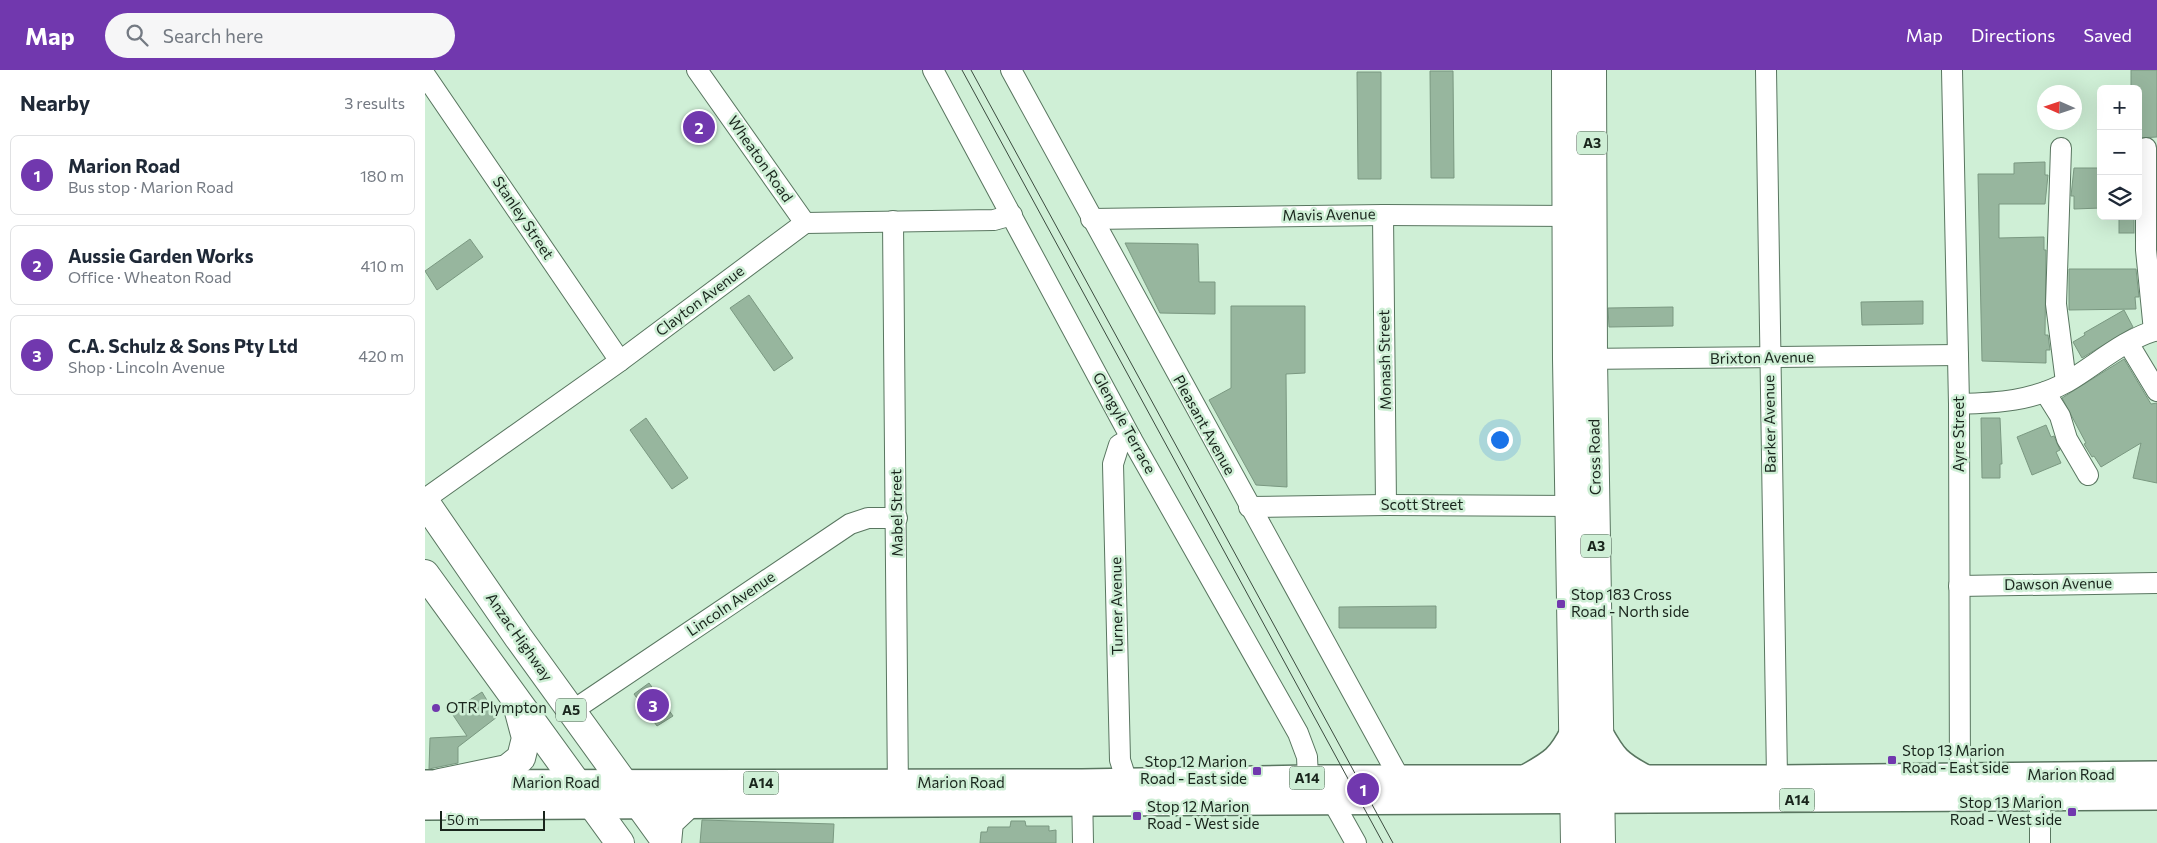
<!DOCTYPE html>
<html lang="en">
<head>
<meta charset="utf-8">
<style>
	body { margin:0; font-family:Commissioner,sans-serif; background:#f6f6f7; color:#1f2937 }
	.controls { position:absolute; right:15px; top:15px; display:grid; overflow:hidden; border-radius:8px; box-shadow:0 5px 20px #0002 }
	.controls button { width:45px; height:45px; display:grid; place-items:center; padding:0; border:0; border-bottom:1px solid #e0e1e3; background:#fff; color:#1f2937; font:25px sans-serif }
	.compass { position:absolute; left:1612px; top:15px; width:45px; height:45px; border-radius:50%; background:#fff; box-shadow:0 5px 20px #0002; rotate:273deg }
	.scale { position:absolute; left:15px; bottom:12px; width:105px; box-sizing:border-box; padding-left:5px; border:2px solid #19251c; border-top:0; font-size:14px; line-height:18px; white-space:nowrap; color:#19251c; -webkit-text-stroke:4px #cfefd6; paint-order:stroke }
	.you { position:absolute; left:1074px; top:369px; width:18px; height:18px; margin:-12px; border:4px solid #fff; border-radius:50%; background:#1a73e8; box-shadow:0 0 0 8px #1a73e833 }
	.badge { display:grid; place-items:center; width:32px; height:32px; border-radius:50%; background:#7138ae; color:#fff; font-size:16px; font-weight:700 }
	.pin { position:absolute; translate:-50% -50%; border:2px solid #fff; box-shadow:0 1px 5px #0006 }
	.list { margin:0; padding:0; list-style:none }
	h2 { display:flex; justify-content:space-between; align-items:center; height:65px; margin:0; padding:0 20px; font-size:21px }
	h2 small { font-size:16px; font-weight:400; color:#747a83 }
	.list li { display:grid; grid-template-columns:32px 1fr auto; gap:15px; align-items:center; box-sizing:border-box; height:80px; margin:0 10px 10px; padding:0 10px; border:1px solid #e0e1e3; border-radius:8px }
	.list b { display:block; font-size:19px; white-space:nowrap }
	.list p { margin:0; font-size:16px; white-space:nowrap; color:#747a83 }
	.list em { font-size:16px; font-style:normal; color:#747a83 }
	.icon { flex:none; width:28px; height:28px; fill:none; stroke:currentColor; stroke-width:2; stroke-linecap:round; stroke-linejoin:round }
	.map { position:relative; flex:none; width:1732px; height:773px; overflow:hidden }
	header { display:flex; align-items:center; gap:30px; box-sizing:border-box; height:70px; padding:0 25px; background:#7138ae; color:#fff }
	header strong { font-size:24px }
	nav { display:flex; gap:28px; margin-inline-start:auto; font-size:18px }
	.search { width:350px; height:45px; background:#f6f6f7; display:flex; align-items:center; gap:12px; box-sizing:border-box; padding:0 18px; border-radius:28px; color:#747a83; font-size:19px }
	main { display:flex }
	aside { flex:1; background:#fff }
	.map>svg:first-child { display:block }
	.building { fill:#97b69e; stroke:#7a9881 }
	.lines { fill:none; stroke-linecap:round; stroke-linejoin:round }
	.minor-casing { stroke:#597660; stroke-width:22 }
	.major-casing { stroke:#597660; stroke-width:28 }
	.highway-casing { stroke:#597660; stroke-width:30 }
	.minor { stroke:#fff; stroke-width:20 }
	.major { stroke:#fff; stroke-width:25 }
	.highway { stroke:#fff; stroke-width:28 }
	.tram { stroke:#3b4b3f; stroke-width:1 }
	.poi-dot { fill:#7138ae; stroke:#cfefd6; stroke-width:2 }
	.labels { text-anchor:middle; stroke-width:5; stroke-linejoin:round; paint-order:stroke }
	.shield { fill:#cfefd6; stroke:#506254; stroke-width:1 }
	.shield-label { font-size:14px; font-weight:bold; fill:#19251c }
	.street-label { font-size:15px; fill:#19251c; stroke:#cfefd6 }
	.poi-label { font-size:15px; fill:#19251c; stroke:#cfefd6; text-anchor:start }
</style>
</head>
<body>
<header>
<strong>Map</strong>
<div class="search"><svg class="icon" aria-label="search" viewBox="0 0 24 24"><circle cx="10" cy="10" r="6"/><path d="M15 15l6 6"/></svg>Search here</div>
<nav><a>Map</a><a>Directions</a><a>Saved</a></nav>
</header>
<main>
<aside>
<h2>Nearby<small>3 results</small></h2>
<ul class="list">
<li><span class="badge">1</span><div><b>Marion Road</b><p>Bus stop · Marion Road</p></div><em>180 m</em></li>
<li><span class="badge">2</span><div><b>Aussie Garden Works</b><p>Office · Wheaton Road</p></div><em>410 m</em></li>
<li><span class="badge">3</span><div><b>C.A. Schulz &amp; Sons Pty Ltd</b><p>Shop · Lincoln Avenue</p></div><em>420 m</em></li>
</ul>
</aside>
<div class="map">
<svg width="1732" height="773" viewBox="0 0 1732 773">
	<rect width="100%" height="100%" fill="#cfefd6"/>
	<g class="building">
		<polygon points="1706,0 1732,0 1732,67 1713,68 1713,19 1706,19"/>
		<polygon points="1005,1 1028,1 1029,108 1006,108"/>
		<polygon points="932,2 956,2 956,109 933,109"/>
		<polygon points="1620,92 1620,105 1623,105 1620,134 1574,134 1574,168 1619,167 1619,180 1621,180 1620,265 1623,265 1625,280 1621,280 1621,293 1557,291 1553,104 1589,104 1589,93"/>
		<polygon points="1649,98 1676,98 1676,138 1649,139 1649,126 1646,126"/>
		<rect x="1694" y="146" width="15" height="17"/>
		<polygon points="45,169 58,187 12,220 0,201"/>
		<polygon points="700,173 773,174 774,212 790,212 790,244 735,243"/>
		<polygon points="1644,199 1711,199 1714,227 1710,227 1711,239 1644,240"/>
		<polygon points="324,225 368,288 349,301 305,238"/>
		<polygon points="1498,231 1498,254 1437,255 1436,232"/>
		<polygon points="806,236 880,236 880,303 861,304 862,417 831,415 784,330 806,318"/>
		<polygon points="1248,237 1248,256 1184,257 1183,238"/>
		<polygon points="1699,240 1708,257 1657,288 1648,272 1660,265 1659,263"/>
		<polygon points="1699,289 1726,334 1732,333 1732,413 1708,408 1716,373 1676,397 1669,386 1667,387 1659,374 1661,373 1637,328"/>
		<polygon points="221,348 263,408 247,419 205,360"/>
		<polygon points="1556,348 1575,348 1577,394 1575,394 1575,408 1557,408"/>
		<polygon points="1621,355 1626,367 1629,366 1635,380 1631,382 1636,393 1607,405 1592,367"/>
		<polygon points="1011,536 1011,558 914,558 914,537"/>
		<polygon points="224,613 248,646 232,656 209,624"/>
		<polygon points="57,622 72,647 33,677 33,693 4,699 5,668 42,666 26,642"/>
		<polygon points="277,750 409,754 408,773 275,773"/>
		<polygon points="586,751 600,751 601,756 624,756 624,761 631,760 631,773 555,773 556,762 562,762 563,757 585,757"/>
	</g>
	<g class="lines">
		<g class="minor-casing">
			<g id="minor">
				<polyline points="272,0 380,153"/>
				<polyline points="508,0 706,368 873,663 882,687 883,708"/>
				<polyline points="586,0 975,709"/>
				<polyline points="1341,0 1352,708"/>
				<polyline points="1527,0 1534,334 1535,720"/>
				<polyline points="0,5 195,291"/>
				<polyline points="1636,78 1631,234 1641,312"/>
				<polyline points="1721,78 1721,180 1729,261"/>
				<polyline points="958,145 961,435"/>
				<polyline points="666,149 958,145 1154,146"/>
				<polyline points="468,151 473,725"/>
				<polyline points="1703,273 1732,321"/>
				<polyline points="1155,289 1533,285"/>
				<polyline points="1620,322 1635,346 1642,369 1663,405"/>
				<path d="M1534,334C1572,333 1608,331 1642,312C1671,295 1699,269 1732,260"/>
				<polyline points="0,429 195,291 380,153 569,150 587,145"/>
				<polyline points="824,437 961,435 1156,436"/>
				<polyline points="1534,516 1732,513"/>
				<polyline points="147,641 425,454 443,448 472,448"/>
				<polyline points="702,712 695,690 688,394 694,375 706,368"/>
				<polyline points="1615,713 1615,773"/>
				<polyline points="657,720 658,773"/>
				<polyline points="908,732 931,773"/>
			</g>
		</g>
		<g class="major-casing">
			<g id="major">
				<path d="M1175,663C1189,688 1193,693 1219,707"/>
				<path d="M1100,708C1126,693 1134,690 1148,662"/>
				<polyline points="0,713 657,712 883,708 1352,708 1732,704"/>
				<polyline points="0,737 1732,727"/>
			</g>
		</g>
		<g class="highway-casing">
			<g id="highway">
				<polyline points="1141,0 1142,289 1150,773"/>
				<polyline points="1167,0 1168,289 1176,773"/>
				<polyline points="0,432 93,567 242,773"/>
				<polyline points="0,504 195,773"/>
				<polyline points="15,713 82,699 96,688 101,668 93,638"/>
				<polyline points="242,773 244,752 261,736"/>
			</g>
		</g>
		<use href="#minor" class="minor"/>
		<use href="#major" class="major"/>
		<use href="#highway" class="highway"/>
		<g class="tram">
			<polyline points="537,0 958,773"/>
			<polyline points="546,0 968,773"/>
		</g>
	</g>
	<g class="poi-dot">
		<rect x="1131" y="529" width="10" height="10" rx="2.5"/>
		<circle cx="11" cy="638" r="5"/>
		<rect x="1462" y="685" width="10" height="10" rx="2.5"/>
		<rect x="827" y="696" width="10" height="10" rx="2.5"/>
		<rect x="1642" y="737" width="10" height="10" rx="2.5"/>
		<rect x="707" y="741" width="10" height="10" rx="2.5"/>
	</g>
	<g class="labels">
		<g class="shield">
			<rect x="1152" y="61.5" width="30" height="23" rx="4"/>
			<rect x="1156" y="464.5" width="30" height="23" rx="4"/>
			<rect x="131" y="628.5" width="30" height="23" rx="4"/>
			<rect x="864.5" y="696.5" width="35" height="23" rx="4"/>
			<rect x="318.5" y="701.5" width="35" height="23" rx="4"/>
			<rect x="1354.5" y="718.5" width="35" height="23" rx="4"/>
		</g>
		<g class="shield-label">
			<text x="1167" y="78">A3</text>
			<text x="1171" y="481">A3</text>
			<text x="146" y="645">A5</text>
			<text x="882" y="713">A14</text>
			<text x="336" y="718">A14</text>
			<text x="1372" y="735">A14</text>
		</g>
		<g class="street-label">
			<text transform="translate(335 89) rotate(55)" y="5">Wheaton Road</text>
			<text transform="translate(904 145) rotate(-1)" y="5">Mavis Avenue</text>
			<text transform="translate(98 148) rotate(56)" y="5">Stanley Street</text>
			<text transform="translate(275 231) rotate(-37)" y="5">Clayton Avenue</text>
			<text transform="translate(1337 288) rotate(-1)" y="5">Brixton Avenue</text>
			<text transform="translate(960 290) rotate(-91)" y="5">Monash Street</text>
			<text transform="translate(699 353) rotate(61)" y="5">Glengyle Terrace</text>
			<text transform="translate(1345 354) rotate(-91)" y="5">Barker Avenue</text>
			<text transform="translate(779 355) rotate(61)" y="5">Pleasant Avenue</text>
			<text transform="translate(1534 364) rotate(-90)" y="5">Ayre Street</text>
			<text transform="translate(1170 387) rotate(-91)" y="5">Cross Road</text>
			<text x="997" y="440">Scott Street</text>
			<text transform="translate(472 443) rotate(-91)" y="5">Mabel Street</text>
			<text transform="translate(1633 514) rotate(-1)" y="5">Dawson Avenue</text>
			<text transform="translate(306 534) rotate(-34)" y="5">Lincoln Avenue</text>
			<text transform="translate(692 536) rotate(-91)" y="5">Turner Avenue</text>
			<text transform="translate(94 567) rotate(55)" y="5">Anzac Highway</text>
			<text x="1646" y="710">Marion Road</text>
			<text x="131" y="718">Marion Road</text>
			<text x="536" y="718">Marion Road</text>
		</g>
		<g class="poi-label">
			<text x="1146" y="530">Stop 183 Cross<tspan x="1146" dy="17">Road - North side</tspan></text>
			<text x="21" y="643">OTR Plympton</text>
			<text x="1477" y="686">Stop 13 Marion<tspan x="1477" dy="17">Road - East side</tspan></text>
			<text x="822" y="697" text-anchor="end">Stop 12 Marion<tspan x="822" dy="17">Road - East side</tspan></text>
			<text x="1637" y="738" text-anchor="end">Stop 13 Marion<tspan x="1637" dy="17">Road - West side</tspan></text>
			<text x="722" y="742">Stop 12 Marion<tspan x="722" dy="17">Road - West side</tspan></text>
		</g>
	</g>
</svg>
<div class="controls">
<button>+</button>
<button>−</button>
<button><svg class="icon" aria-label="layers" viewBox="0 0 24 24"><path d="M12 4l9 5-9 5-9-5zM3 14l9 5 9-5"/></svg></button>
</div>
<svg class="compass" viewBox="-18 -18 36 36"><path d="M0-13l5 13h-10z" fill="#e53935"/><path d="M0 13l5-13h-10z" fill="#747a83"/></svg>
<div class="scale">50 m</div>
<div class="you"></div>
<div class="pin badge" style="left:938px;top:719px">1</div>
<div class="pin badge" style="left:274px;top:57px">2</div>
<div class="pin badge" style="left:228px;top:635px">3</div>
</div>
</main>
</body>
</html>
